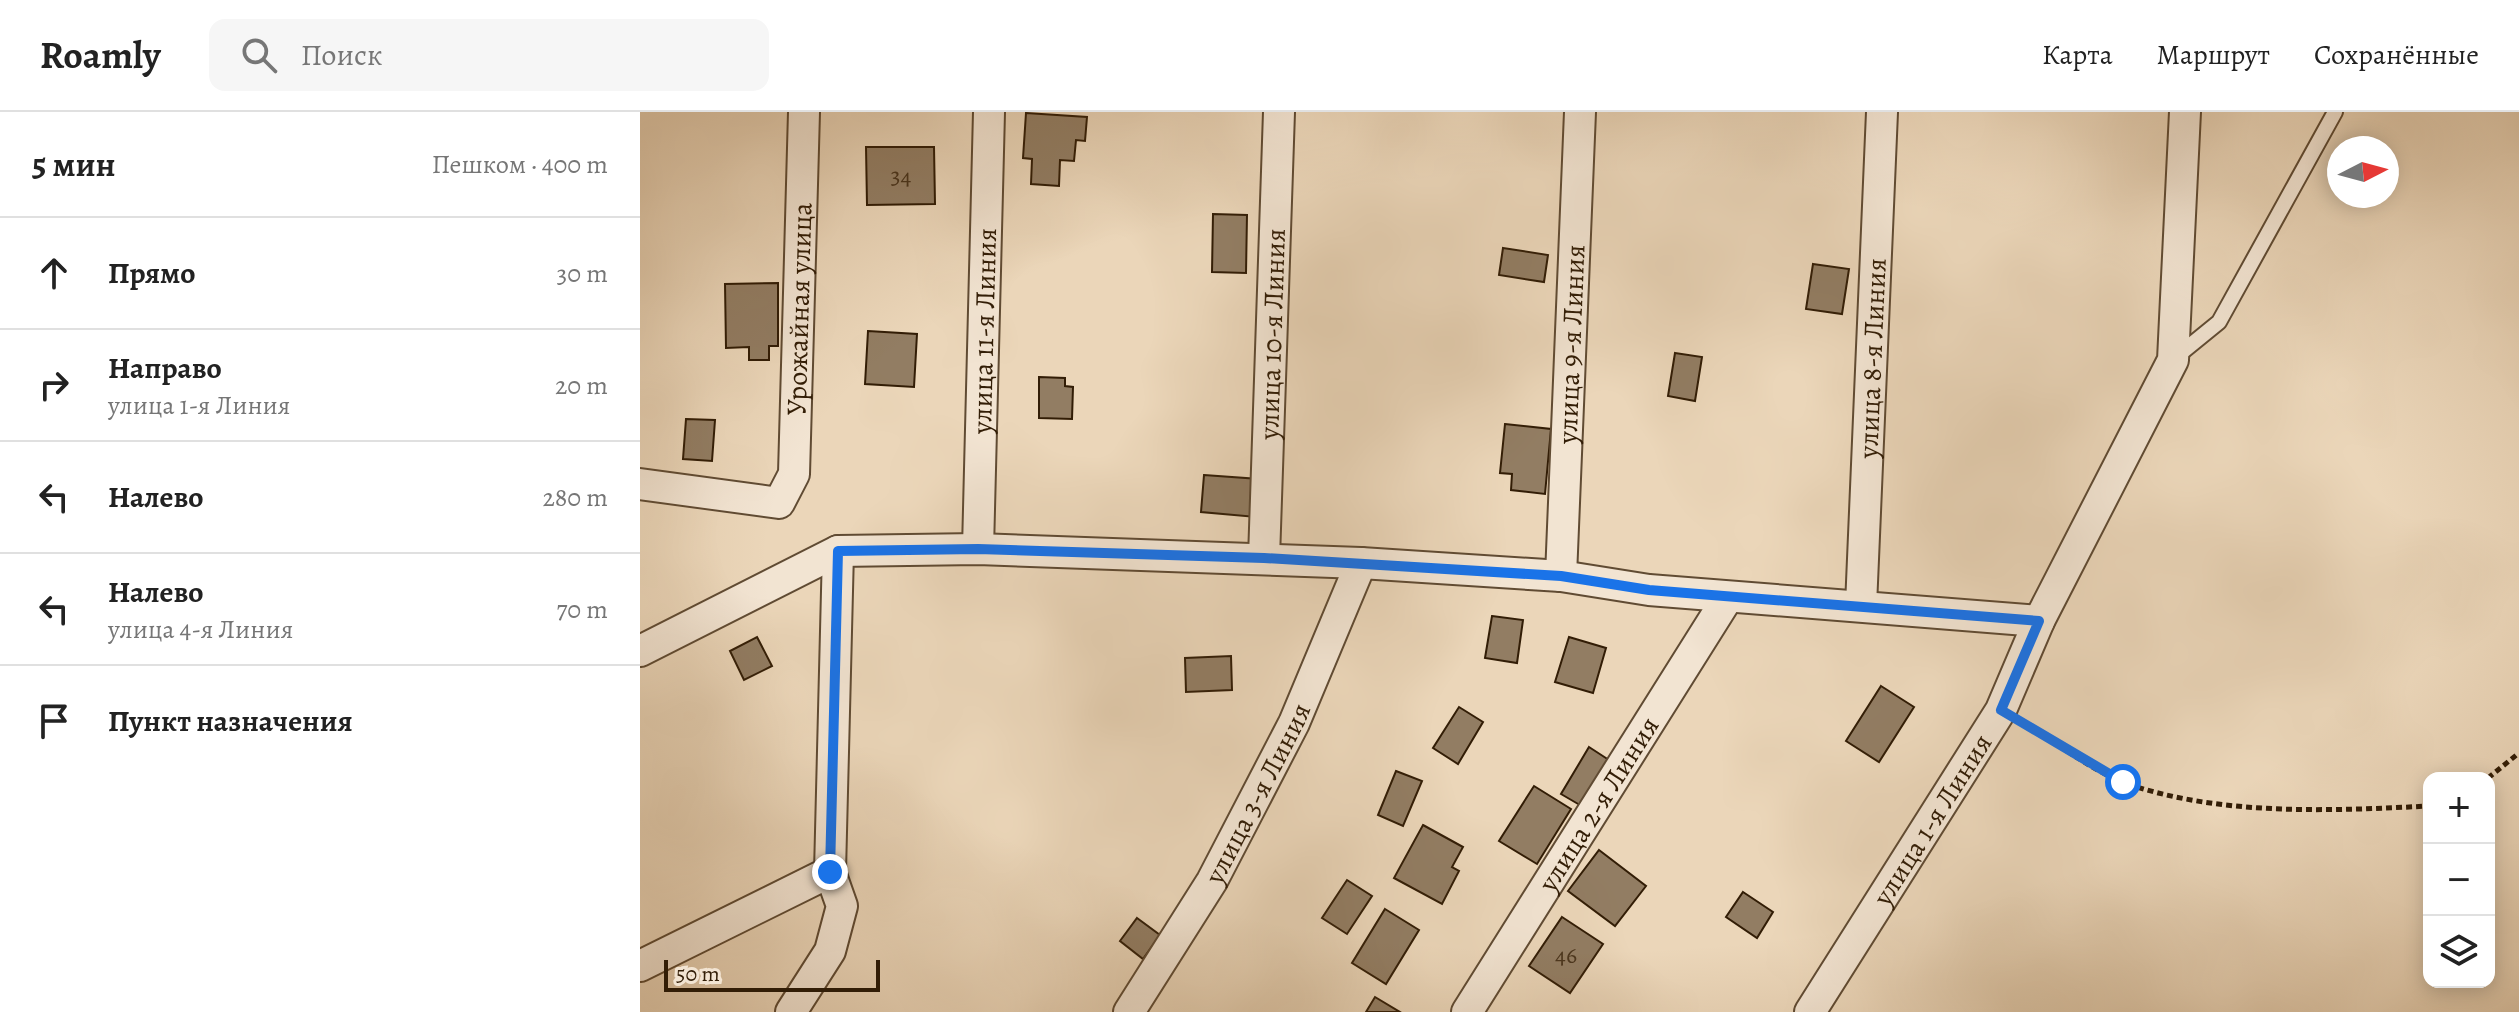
<!DOCTYPE html>
<html lang="ru">
<head>
<meta charset="utf-8">
<style>
	body { margin:0; font-family:Alegreya,serif; background:#f6f6f6; color:#222 }
	.controls { position:absolute; right:24px; bottom:24px; display:grid; overflow:hidden; border-radius:16px; box-shadow:0 4px 20px #0003 }
	.controls button { width:72px; height:72px; display:grid; place-items:center; padding:0; border:0; border-bottom:2px solid #e0e0e0; background:#fff; color:#222; font:40px sans-serif }
	.compass { position:absolute; left:1687px; top:24px; width:72px; height:72px; border-radius:50%; background:#fff; box-shadow:0 4px 20px #0003; rotate:84deg }
	.scale { position:absolute; left:24px; bottom:20px; width:216px; box-sizing:border-box; padding-left:8px; border:4px solid #321d06; border-top:0; font-size:22px; line-height:28px; white-space:nowrap; color:#321d06; -webkit-text-stroke:6px #f2e4d2; paint-order:stroke }
	.stop { position:absolute; width:24px; height:24px; margin:-18px; border:6px solid #1a73e8; border-radius:50%; background:#fff }
	.stop.end { background:#1a73e8; border-color:#fff; box-shadow:0 2px 8px #0008 }
	.list { margin:0; padding:0; list-style:none }
	h2 { display:flex; justify-content:space-between; align-items:center; height:104px; margin:0; padding:0 32px; font-size:34px }
	h2 small { font-size:26px; font-weight:400; color:#767676 }
	.list li { display:grid; grid-template-columns:52px 1fr auto; gap:24px; align-items:center; box-sizing:border-box; height:112px; padding:0 32px; border-top:2px solid #e0e0e0 }
	.list b { display:block; font-size:30px; white-space:nowrap }
	.list p { margin:0; font-size:26px; white-space:nowrap; color:#767676 }
	.list em { font-size:26px; font-style:normal; color:#767676 }
	.icon { flex:none; width:44px; height:44px; fill:none; stroke:currentColor; stroke-width:2; stroke-linecap:round; stroke-linejoin:round }
	.map { position:relative; flex:none; width:1879px; height:900px; overflow:hidden }
	header { display:flex; align-items:center; gap:48px; box-sizing:border-box; height:112px; padding:0 40px; background:#fff; border-bottom:2px solid #e0e0e0 }
	header strong { font-size:38px }
	nav { display:flex; gap:44px; margin-inline-start:auto; font-size:28px }
	.search { width:560px; height:72px; background:#f6f6f6; display:flex; align-items:center; gap:20px; box-sizing:border-box; padding:0 28px; border-radius:16px; color:#767676; font-size:30px }
	main { display:flex }
	aside { flex:1; background:#fff }
	.map>svg:first-child { display:block }
	.building { fill:#927d63; stroke:#321d06; stroke-width:2 }
	.lines { fill:none; stroke-linecap:round; stroke-linejoin:round }
	.service-casing { stroke:#604b33; stroke-width:18 }
	.minor-casing { stroke:#604b33; stroke-width:34 }
	.path { stroke:#321d06; stroke-width:5; stroke-dasharray:6 4; stroke-linecap:butt }
	.service { stroke:#f2e4d2; stroke-width:14 }
	.minor { stroke:#f2e4d2; stroke-width:30 }
	.route { stroke:#1a73e8; stroke-width:10 }
	.labels { text-anchor:middle; stroke-width:6; stroke-linejoin:round; paint-order:stroke }
	.number-label { font-size:24px; fill:#4a351d }
	.street-label { font-size:28px; fill:#321d06; stroke:#f2e4d2 }
</style>
</head>
<body>
<header>
<strong>Roamly</strong>
<div class="search"><svg class="icon" aria-label="search" viewBox="0 0 24 24"><circle cx="10" cy="10" r="6"/><path d="M15 15l6 6"/></svg>Поиск</div>
<nav><a>Карта</a><a>Маршрут</a><a>Сохранённые</a></nav>
</header>
<main>
<aside>
<h2>5 мин<small>Пешком · 400 m</small></h2>
<ul class="list">
<li><svg class="icon" aria-label="ahead" viewBox="0 0 24 24"><path d="M12 20V5M6 11l6-6 6 6"/></svg><div><b>Прямо</b></div><em>30 m</em></li>
<li><svg class="icon" aria-label="right" viewBox="0 0 24 24"><path d="M7 20v-9h11M14 6l5 5-5 5"/></svg><div><b>Направо</b><p>улица 1-я Линия</p></div><em>20 m</em></li>
<li><svg class="icon" aria-label="left" viewBox="0 0 24 24"><path d="M17 20v-9H6M10 6l-5 5 5 5"/></svg><div><b>Налево</b></div><em>280 m</em></li>
<li><svg class="icon" aria-label="left" viewBox="0 0 24 24"><path d="M17 20v-9H6M10 6l-5 5 5 5"/></svg><div><b>Налево</b><p>улица 4-я Линия</p></div><em>70 m</em></li>
<li><svg class="icon" aria-label="arrive" viewBox="0 0 24 24"><path d="M6 21V4h12l-3 4 3 4H6"/></svg><div><b>Пункт назначения</b></div></li>
</ul>
</aside>
<div class="map">
<svg width="1879" height="900" viewBox="0 0 1879 900">
	<rect width="100%" height="100%" fill="#ebd6b9"/>
	<filter id="stains"><feTurbulence type="fractalNoise" baseFrequency=".0025" numOctaves="4"/><feColorMatrix values="0 0 0 0 .2 0 0 0 0 .09 0 0 0 0 .02 0 0 0 .5 -.17"/></filter>
	<radialGradient id="worn" r=".72"><stop offset=".6" stop-color="#630" stop-opacity="0"/><stop offset="1" stop-color="#630" stop-opacity=".3"/></radialGradient>
	<g class="building">
		<polygon points="386,1 447,5 445,29 436,28 434,49 420,48 419,74 391,72 392,47 383,46"/>
		<polygon points="226,35 294,35 295,92 227,93"/>
		<polygon points="573,102 607,103 606,161 572,160"/>
		<polygon points="863,136 908,143 904,170 859,163"/>
		<polygon points="1173,152 1209,157 1202,202 1166,197"/>
		<polygon points="138,171 138,234 129,234 129,248 109,248 109,235 86,236 85,172"/>
		<polygon points="228,219 277,222 274,275 225,272"/>
		<polygon points="1035,241 1062,245 1055,289 1028,284"/>
		<polygon points="399,265 425,266 425,274 433,275 432,307 399,306"/>
		<polygon points="46,307 75,308 72,349 43,347"/>
		<polygon points="865,312 911,317 905,382 871,378 872,362 860,361"/>
		<polygon points="564,363 619,367 616,405 561,400"/>
		<polygon points="852,504 883,508 877,551 845,546"/>
		<polygon points="117,525 132,554 104,568 90,539"/>
		<polygon points="929,525 966,536 953,581 915,570"/>
		<polygon points="591,544 592,578 546,580 545,546"/>
		<polygon points="1241,574 1274,595 1239,650 1206,629"/>
		<polygon points="819,595 843,610 818,652 793,636"/>
		<polygon points="949,635 972,650 945,696 921,682"/>
		<polygon points="756,659 782,669 763,714 738,703"/>
		<polygon points="894,674 931,697 897,752 859,729"/>
		<polygon points="783,713 823,735 812,755 819,759 802,792 754,766"/>
		<polygon points="959,738 1006,774 975,814 928,779"/>
		<polygon points="707,768 732,784 707,822 682,806"/>
		<polygon points="1103,780 1133,800 1117,826 1086,805"/>
		<polygon points="745,797 779,818 746,872 712,851"/>
		<polygon points="922,805 963,832 930,881 889,854"/>
		<polygon points="497,806 520,823 503,847 480,829"/>
		<polygon points="735,885 760,900 726,900"/>
	</g>
	<g class="lines">
		<g class="service-casing">
			<polyline id="service" points="1536,245 1579,210 1695,0"/>
		</g>
		<g class="minor-casing">
			<g id="minor">
				<path id="s1" d="M0,372L139,391L154,362L164,0"/>
				<path id="s2" d="M338,437L349,0"/>
				<path id="s3" d="M624,446L639,0"/>
				<path id="s4" d="M921,464L940,0"/>
				<path id="s5" d="M1221,494L1242,0"/>
				<polyline points="0,539 198,439 338,437 721,451 921,464 1009,478 1399,509"/>
				<polyline points="0,854 190,760"/>
				<polyline points="151,900 190,839 202,794 190,760 198,439"/>
				<path id="s6" d="M489,900L572,769L654,611L721,451"/>
				<path id="s7" d="M827,900L1088,485"/>
				<path id="s8" d="M1170,900L1361,598L1399,509L1533,248L1545,0"/>
			</g>
		</g>
		<g class="path">
			<path d="M1385,612C1417,631 1451,658 1485,671C1579,704 1691,699 1789,694"/>
			<polyline points="1848,666 1879,641"/>
		</g>
		<use href="#service" class="service"/>
		<use href="#minor" class="minor"/>
	</g>
	<g class="lines">
		<polyline class="route" points="190,760 198,439 338,437 624,446 921,464 1009,478 1399,509 1361,598 1483,670"/>
	</g>
	<g class="labels">
		<g class="number-label">
			<text x="261" y="72">34</text>
			<text x="926" y="851">46</text>
		</g>
		<g class="street-label">
			<text dy="10" stroke="none"><textPath href="#s1" startOffset="338">Урожайная улица</textPath></text>
			<text dy="10" stroke="none"><textPath href="#s2" startOffset="218">улица 11-я Линия</textPath></text>
			<text dy="10" stroke="none"><textPath href="#s3" startOffset="224">улица 10-я Линия</textPath></text>
			<text dy="10" stroke="none"><textPath href="#s4" startOffset="232">улица 9-я Линия</textPath></text>
			<text dy="10" stroke="none"><textPath href="#s5" startOffset="248">улица 8-я Линия</textPath></text>
			<text dy="10" stroke="none"><textPath href="#s6" startOffset="254">улица 3-я Линия</textPath></text>
			<text dy="10" stroke="none"><textPath href="#s7" startOffset="246">улица 2-я Линия</textPath></text>
			<text dy="10" stroke="none"><textPath href="#s8" startOffset="228">улица 1-я Линия</textPath></text>
		</g>
	</g>
	<rect width="100%" height="100%" filter="url(#stains)"/>
	<rect width="100%" height="100%" fill="url(#worn)"/>
</svg>
<div class="controls">
<button>+</button>
<button>−</button>
<button><svg class="icon" aria-label="layers" viewBox="0 0 24 24"><path d="M12 4l9 5-9 5-9-5zM3 14l9 5 9-5"/></svg></button>
</div>
<svg class="compass" viewBox="-18 -18 36 36"><path d="M0-13l5 13h-10z" fill="#e53935"/><path d="M0 13l5-13h-10z" fill="#767676"/></svg>
<div class="scale">50 m</div>
<div class="stop" style="left:1483px;top:670px"></div>
<div class="stop end" style="left:190px;top:760px"></div>
</div>
</main>
</body>
</html>
